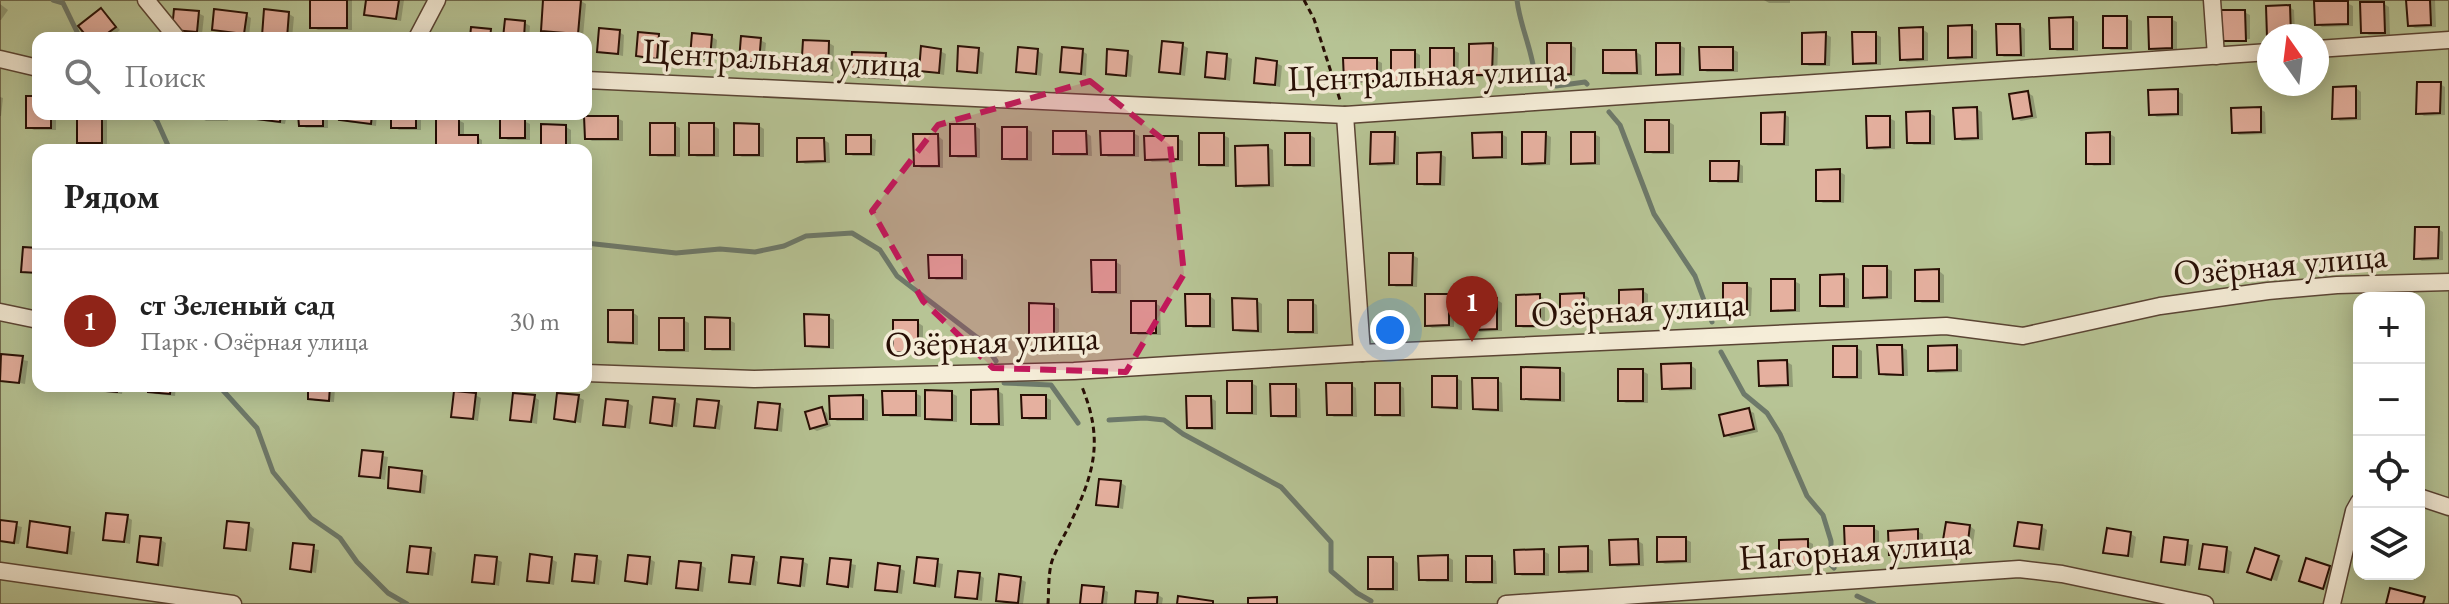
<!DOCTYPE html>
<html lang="ru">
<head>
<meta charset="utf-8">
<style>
	body { margin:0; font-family:"EB Garamond",serif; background:#f2f2f2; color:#222 }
	.controls { position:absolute; right:24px; bottom:24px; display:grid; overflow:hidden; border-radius:16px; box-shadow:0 4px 20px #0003 }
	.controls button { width:72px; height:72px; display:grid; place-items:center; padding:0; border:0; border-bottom:2px solid #e0e0e0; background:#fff; color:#222; font:40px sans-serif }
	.compass { position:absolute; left:2257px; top:24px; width:72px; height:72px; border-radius:50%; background:#fff; box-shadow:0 4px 20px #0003; rotate:346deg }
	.you { position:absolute; left:1390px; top:330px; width:28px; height:28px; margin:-20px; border:6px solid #fff; border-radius:50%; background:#1a73e8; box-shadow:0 0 0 12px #1a73e833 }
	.badge { display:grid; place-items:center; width:52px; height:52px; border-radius:50%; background:#8f2418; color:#fff; font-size:26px; font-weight:700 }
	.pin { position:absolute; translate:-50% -66px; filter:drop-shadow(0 2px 4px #0008) }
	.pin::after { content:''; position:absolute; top:42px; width:28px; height:24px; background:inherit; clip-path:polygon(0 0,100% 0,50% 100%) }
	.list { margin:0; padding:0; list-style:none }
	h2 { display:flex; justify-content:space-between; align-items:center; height:104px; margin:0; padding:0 32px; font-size:34px }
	h2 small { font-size:26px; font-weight:400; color:#767676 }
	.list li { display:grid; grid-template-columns:52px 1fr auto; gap:24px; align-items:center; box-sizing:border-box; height:144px; padding:0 32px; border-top:2px solid #e0e0e0 }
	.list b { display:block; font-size:30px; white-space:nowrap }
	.list p { margin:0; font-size:26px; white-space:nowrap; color:#767676 }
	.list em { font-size:26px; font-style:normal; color:#767676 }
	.icon { flex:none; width:44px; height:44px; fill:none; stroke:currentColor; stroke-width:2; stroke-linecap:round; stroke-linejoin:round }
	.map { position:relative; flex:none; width:2449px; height:604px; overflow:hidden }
	.search { position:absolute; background:#fff; box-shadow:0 4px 20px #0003; left:32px; top:32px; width:560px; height:88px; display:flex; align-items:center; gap:20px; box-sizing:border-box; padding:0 28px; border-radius:16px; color:#767676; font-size:30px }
	.panel { position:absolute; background:#fff; box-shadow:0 4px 20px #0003; left:32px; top:144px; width:560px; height:248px; border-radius:16px }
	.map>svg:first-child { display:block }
	.green { fill:#b7c495; stroke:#706a4d; stroke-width:2; fill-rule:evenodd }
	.shadow { fill:#0003 }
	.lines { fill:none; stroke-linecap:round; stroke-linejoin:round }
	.stream { stroke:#6d796a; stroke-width:5 }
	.building { fill:#e5b09f; stroke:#280f05; stroke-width:2 }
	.street-casing { stroke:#5a4434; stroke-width:19 }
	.path { stroke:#280f05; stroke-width:3; stroke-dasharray:6 4; stroke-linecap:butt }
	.street { stroke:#f5edd8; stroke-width:16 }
	.marked { fill:#c2185b; fill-opacity:0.2; stroke:#c2185b; stroke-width:6; stroke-dasharray:16 10; stroke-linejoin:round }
	.labels { text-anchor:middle; stroke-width:7; stroke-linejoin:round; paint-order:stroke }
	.street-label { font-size:36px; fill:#280f05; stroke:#f5edd8 }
</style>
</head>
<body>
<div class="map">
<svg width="2449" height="604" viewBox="0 0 2449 604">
	<rect width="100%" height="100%" fill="#f0e3c3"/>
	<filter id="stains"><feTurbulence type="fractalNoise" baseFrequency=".0025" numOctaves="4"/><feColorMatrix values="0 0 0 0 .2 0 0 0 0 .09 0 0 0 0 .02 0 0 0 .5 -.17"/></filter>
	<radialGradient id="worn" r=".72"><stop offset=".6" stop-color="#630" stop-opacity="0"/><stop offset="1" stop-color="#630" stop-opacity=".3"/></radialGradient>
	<path class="green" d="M0,0H2449V604H0ZM2269,36H2317V84H2269ZM38,38H586V114H38ZM38,150H586V386H38ZM2359,298H2419V574H2359Z"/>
	<g class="shadow">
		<polygon points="312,0 352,0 352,30 318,30 312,27"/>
		<polygon points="368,0 404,0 401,21 366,14"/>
		<polygon points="545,0 581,1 586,4 583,36 548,33 543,30"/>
		<polygon points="1764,0 1790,0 1790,3 1769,3"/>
		<polygon points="2408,0 2435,0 2436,27 2415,28 2409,25"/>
		<polygon points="2347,3 2353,6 2353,26 2322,27 2317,23"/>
		<polygon points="0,4 8,10 1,20 0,20"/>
		<polygon points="2384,4 2389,7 2390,35 2369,35 2363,32"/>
		<polygon points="2289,7 2294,10 2295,36 2269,36"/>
		<polygon points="101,10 120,30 110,38 90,38"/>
		<polygon points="2244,12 2250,15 2250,39 2224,40"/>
		<polygon points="198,13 204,16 202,34 180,32"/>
		<polygon points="289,14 294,17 292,38 269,38 264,34"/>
		<polygon points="246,15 251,18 249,36 214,29"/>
		<polygon points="2126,18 2132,21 2132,50 2111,50 2105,47"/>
		<polygon points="2073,19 2078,22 2078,51 2057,51 2052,48"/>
		<polygon points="2171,19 2177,22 2177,50 2156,51 2151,48"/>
		<polygon points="525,23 530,26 529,38 505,38"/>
		<polygon points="2020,26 2025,29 2025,57 2004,57 1999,54"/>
		<polygon points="1972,28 1977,31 1977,59 1956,60 1950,56"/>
		<polygon points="1922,29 1928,33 1928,61 1907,62 1902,59"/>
		<polygon points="619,32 624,35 623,56 599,51"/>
		<polygon points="1825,34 1831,37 1830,66 1809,66 1804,63"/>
		<polygon points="1875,34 1881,37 1881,65 1860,65 1855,62"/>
		<polygon points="658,36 664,39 662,60 638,55"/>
		<polygon points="712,37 717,40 715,61 692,56"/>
		<polygon points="760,40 766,43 764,65 741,60"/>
		<polygon points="829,43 834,46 833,76 809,74 803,71"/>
		<polygon points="1182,45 1188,48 1185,76 1161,71"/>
		<polygon points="1492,45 1498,48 1497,77 1476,77 1471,74"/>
		<polygon points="1570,45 1576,48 1575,76 1554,77 1549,74"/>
		<polygon points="1679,45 1685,48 1684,76 1663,76 1658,73"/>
		<polygon points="1732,49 1738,52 1738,72 1707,72 1702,69"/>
		<polygon points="978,50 984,53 982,74 959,70"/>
		<polygon points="1453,50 1459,53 1458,82 1437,82 1432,79"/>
		<polygon points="940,51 946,54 944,75 921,70"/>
		<polygon points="1038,51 1043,54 1041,76 1018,71"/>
		<polygon points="1082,51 1087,54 1086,76 1062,71"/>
		<polygon points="1415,52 1420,55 1420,83 1399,84 1393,80"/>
		<polygon points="1636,52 1641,55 1642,75 1611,75 1605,72"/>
		<polygon points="1128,53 1133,56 1131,77 1108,72"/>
		<polygon points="885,55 890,58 889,80 858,78 853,75"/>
		<polygon points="1226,56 1232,59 1230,81 1207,75"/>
		<polygon points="1376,60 1382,63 1382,83 1351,83 1346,80"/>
		<polygon points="1276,63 1282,66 1280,87 1257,82"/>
		<polygon points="2440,84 2445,87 2445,115 2424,116 2418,112"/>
		<polygon points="2356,88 2361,92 2361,120 2340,121 2334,117"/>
		<polygon points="2177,91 2183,94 2183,116 2157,117 2151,114"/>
		<polygon points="2028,93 2033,96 2037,118 2021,121 2015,118"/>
		<polygon points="0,97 3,98 1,116 0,116"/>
		<polygon points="38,98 38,114 56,114 56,130 34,130 28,127"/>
		<polygon points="1977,109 1982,112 1983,140 1962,141 1957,138"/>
		<polygon points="2260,109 2265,112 2266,134 2239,135 2234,132"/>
		<polygon points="1929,113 1935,116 1935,145 1914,145 1908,142"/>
		<polygon points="79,114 103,114 107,116 107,145 85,145 79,142"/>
		<polygon points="201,114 228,114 228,121 206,121 201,118"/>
		<polygon points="251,114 287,114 285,124 256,120"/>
		<polygon points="300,114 328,114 328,128 306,128 301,125"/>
		<polygon points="342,114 377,114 376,126 347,122 341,119"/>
		<polygon points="393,114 421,114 421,130 399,130 393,126"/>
		<polygon points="1784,114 1789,117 1789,146 1768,146 1763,143"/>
		<polygon points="617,118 623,121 623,141 592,141 587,138"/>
		<polygon points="1889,118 1895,121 1895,149 1874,150 1869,147"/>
		<polygon points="458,120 464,123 464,137 477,137 482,140 482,150 438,150"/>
		<polygon points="524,121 530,124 530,140 508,140 502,137"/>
		<polygon points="1669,122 1674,125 1674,154 1653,154 1647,151"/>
		<polygon points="674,125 680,128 680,157 658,157 652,154"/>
		<polygon points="713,125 719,129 719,157 697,157 691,154"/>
		<polygon points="759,126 764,129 764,157 742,157 736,154"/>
		<polygon points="975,126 980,129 980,158 958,158 952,155"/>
		<polygon points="566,127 571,130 571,148 548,147 543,144"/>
		<polygon points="1027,129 1032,132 1032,161 1010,161 1004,158"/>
		<polygon points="1086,133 1091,136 1092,156 1061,156 1055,153"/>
		<polygon points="1133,133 1139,136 1139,157 1108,157 1103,153"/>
		<polygon points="1394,134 1399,137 1399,165 1378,166 1372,163"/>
		<polygon points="1501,134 1507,137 1507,159 1481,159 1475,156"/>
		<polygon points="1545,134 1551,137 1550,165 1529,166 1524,163"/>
		<polygon points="1594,134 1600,137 1600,165 1578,165 1573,162"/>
		<polygon points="2110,134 2115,137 2115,165 2094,166 2088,163"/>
		<polygon points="1223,135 1229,138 1229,167 1207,167 1201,164"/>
		<polygon points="1310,135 1315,138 1315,167 1293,167 1287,163"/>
		<polygon points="938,136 943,140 943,168 921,168 916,165"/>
		<polygon points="870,137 876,140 875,156 853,156 848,153"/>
		<polygon points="1177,138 1183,141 1183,161 1152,162 1147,158"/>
		<polygon points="824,140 829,143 830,163 805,164 799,160"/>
		<polygon points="1268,147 1273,150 1274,187 1244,188 1238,185"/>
		<polygon points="1440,154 1446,157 1445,186 1424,186 1419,183"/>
		<polygon points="1738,163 1743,166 1743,183 1718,183 1712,179"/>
		<polygon points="1840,172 1845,175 1844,203 1823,203 1818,200"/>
		<polygon points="2438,229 2443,232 2443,260 2422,261 2416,258"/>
		<polygon points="1412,255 1418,258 1417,287 1396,287 1391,284"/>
		<polygon points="961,257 967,260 967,280 936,280 931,277"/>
		<polygon points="1116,262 1121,265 1121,294 1099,294 1094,290"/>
		<polygon points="1886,268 1892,271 1892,299 1870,300 1865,296"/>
		<polygon points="1939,271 1944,275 1944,303 1922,303 1917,300"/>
		<polygon points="1844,276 1849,279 1849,308 1827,308 1822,305"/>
		<polygon points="1794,281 1800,284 1800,312 1778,312 1773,309"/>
		<polygon points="1746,285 1752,288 1751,316 1730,316 1725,313"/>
		<polygon points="1643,291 1648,294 1648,323 1627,323 1621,320"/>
		<polygon points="1584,295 1589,298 1589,327 1568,327 1562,324"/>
		<polygon points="1210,296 1215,300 1215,328 1193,328 1188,325"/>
		<polygon points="1449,296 1454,299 1454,327 1432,328 1427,325"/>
		<polygon points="1540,296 1545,299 1545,328 1523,328 1518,325"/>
		<polygon points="1497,300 1502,303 1502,331 1480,332 1475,329"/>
		<polygon points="1257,301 1262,304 1262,333 1240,332 1235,329"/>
		<polygon points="1312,302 1317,305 1318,334 1295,334 1290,330"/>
		<polygon points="1155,303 1160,306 1161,335 1138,335 1133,332"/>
		<polygon points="1054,306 1059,309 1059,337 1037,337 1031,334"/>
		<polygon points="632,312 638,316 638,345 616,344 610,341"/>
		<polygon points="586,314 589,316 589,345 586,345"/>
		<polygon points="829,317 834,320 834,349 812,348 807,345"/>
		<polygon points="683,320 689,323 689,352 666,352 661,348"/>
		<polygon points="729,320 735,323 735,351 712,351 707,348"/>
		<polygon points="917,322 923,326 923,354 901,354 895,351"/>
		<polygon points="1901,347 1907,350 1908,376 1886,376 1880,373"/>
		<polygon points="1956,347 1962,350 1962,372 1936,373 1930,369"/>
		<polygon points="1857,348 1862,351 1862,379 1841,379 1835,376"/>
		<polygon points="3,356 28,361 25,384 0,379"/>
		<polygon points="1787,362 1792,365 1793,387 1766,388 1761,385"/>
		<polygon points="1690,365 1696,369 1696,390 1670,391 1664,388"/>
		<polygon points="1559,370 1565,373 1565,402 1529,401 1523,398"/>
		<polygon points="1642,371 1648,374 1648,403 1626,403 1620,400"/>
		<polygon points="1456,378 1462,381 1462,410 1440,409 1434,406"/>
		<polygon points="1497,380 1502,383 1503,412 1480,411 1475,408"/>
		<polygon points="1251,383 1257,386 1257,415 1234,414 1229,411"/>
		<polygon points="1351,385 1356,388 1357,417 1334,417 1329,414"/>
		<polygon points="1399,385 1404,388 1405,417 1382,417 1377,414"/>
		<polygon points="98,386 123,386 122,394 103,392 98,389"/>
		<polygon points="150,386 176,386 175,396 155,394 150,391"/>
		<polygon points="310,386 330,386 335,389 334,402 315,401 310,398"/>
		<polygon points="1295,386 1300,389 1301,418 1278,418 1273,415"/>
		<polygon points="998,391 1003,394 1004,426 979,426 973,423"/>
		<polygon points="915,393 921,396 921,417 890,417 885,413"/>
		<polygon points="951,393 957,396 957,422 932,421 927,418"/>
		<polygon points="475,395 481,398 478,421 453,416"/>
		<polygon points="534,397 539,400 537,424 512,418"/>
		<polygon points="578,397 584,400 581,423 556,418"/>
		<polygon points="862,397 868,400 868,421 837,421 832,418"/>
		<polygon points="1045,397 1051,400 1051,420 1029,420 1024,417"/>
		<polygon points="1211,398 1216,401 1216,430 1194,430 1189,426"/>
		<polygon points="674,401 680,404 677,427 652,422"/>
		<polygon points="628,403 633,406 630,429 606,424"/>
		<polygon points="718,403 723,406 720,430 696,424"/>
		<polygon points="779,406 784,409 782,432 757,427"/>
		<polygon points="822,410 827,413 831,426 817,431 811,428"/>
		<polygon points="1748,410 1754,413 1758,432 1731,438 1726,435"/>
		<polygon points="363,452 388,457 385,480 361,475"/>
		<polygon points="421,473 427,476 425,494 395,490 390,487"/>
		<polygon points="1121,483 1126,486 1123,509 1099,504"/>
		<polygon points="127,517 132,520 130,544 105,538"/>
		<polygon points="0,522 22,527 19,544 0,542"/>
		<polygon points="32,523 75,532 72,555 30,546"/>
		<polygon points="248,525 254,529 251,552 226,547"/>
		<polygon points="1970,526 1975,530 1972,551 1944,545"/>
		<polygon points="2042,527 2047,530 2044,551 2017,545"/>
		<polygon points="1873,528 1879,531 1879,552 1852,553 1847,550"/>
		<polygon points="1917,531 1923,534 1923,556 1896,557 1891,554"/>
		<polygon points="2131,534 2136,537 2133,558 2106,552"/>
		<polygon points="1685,539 1691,542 1691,563 1665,564 1659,561"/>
		<polygon points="2166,539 2193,545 2190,566 2163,561"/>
		<polygon points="161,540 166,543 163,567 139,561"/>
		<polygon points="1638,541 1643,544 1644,566 1617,567 1612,564"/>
		<polygon points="1807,541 1813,544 1813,566 1786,566 1781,563"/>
		<polygon points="294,545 319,550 316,573 292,568"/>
		<polygon points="1588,548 1593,551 1593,573 1567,574 1561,570"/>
		<polygon points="2227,549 2232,552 2229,574 2202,568"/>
		<polygon points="431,550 436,553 433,576 409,571"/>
		<polygon points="1543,551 1549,554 1549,576 1522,576 1517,573"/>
		<polygon points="1448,557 1453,560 1453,582 1427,582 1421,579"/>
		<polygon points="596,558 602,561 599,585 574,580"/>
		<polygon points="1491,558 1496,561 1497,584 1473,584 1468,581"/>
		<polygon points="2278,558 2283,561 2277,581 2255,574"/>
		<polygon points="496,559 502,562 499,586 474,580"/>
		<polygon points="551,559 557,562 554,585 529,580"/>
		<polygon points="650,559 655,562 652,585 628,580"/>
		<polygon points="753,559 758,562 756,586 731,580"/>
		<polygon points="918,559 943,564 940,588 916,582"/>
		<polygon points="1392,559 1398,563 1398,591 1376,591 1370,588"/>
		<polygon points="831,560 856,565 853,588 829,583"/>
		<polygon points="802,561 808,564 805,587 780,582"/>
		<polygon points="700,565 706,568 703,592 678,587"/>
		<polygon points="2329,567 2335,571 2328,590 2306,583"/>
		<polygon points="899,568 905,571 902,594 877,589"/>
		<polygon points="979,575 984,578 982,601 957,596"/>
		<polygon points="1020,579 1026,582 1023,604 1004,603 998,600"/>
		<polygon points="1103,589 1108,592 1107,604 1082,604"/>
		<polygon points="1158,595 1163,598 1162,604 1137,604"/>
	</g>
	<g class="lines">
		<g class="stream">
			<polyline points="53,0 63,3 80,38"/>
			<path d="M1517,0C1520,27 1533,51 1535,78L1556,86L1585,82L1587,84"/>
			<polyline points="1609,112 1620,125 1654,214 1695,276 1712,322"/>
			<polyline points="150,114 157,121 170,150"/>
			<polyline points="586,243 676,253 720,249 755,252 784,246 806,236 852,233 880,250 897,276 983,342 996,361"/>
			<polyline points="1721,352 1744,394 1767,413 1780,434 1807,496 1823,515 1831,541 1831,565 1834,568"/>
			<polyline points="1004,383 1051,385 1078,423"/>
			<polyline points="219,386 257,428 273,472 311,518 340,538 357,562 388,593 407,604"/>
			<polyline points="1109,420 1145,418 1164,420 1183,434 1281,487 1331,542 1331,571 1357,593 1371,601"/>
			<polyline points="1857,596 1874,604"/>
		</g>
	</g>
	<g class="building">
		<rect x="310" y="0" width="37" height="28"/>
		<polygon points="366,0 399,0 396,19 364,15"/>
		<polygon points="543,0 581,0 578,34 541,31"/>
		<polygon points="2406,0 2430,0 2431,25 2408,26"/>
		<polygon points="2314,1 2348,1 2348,24 2315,25"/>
		<polygon points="2360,2 2384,2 2385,33 2361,33"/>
		<polygon points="2290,5 2291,36 2267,37 2266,6"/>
		<polygon points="101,8 116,27 101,38 88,38 78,26"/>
		<polygon points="174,9 199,11 197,32 172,30"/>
		<polygon points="214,9 247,13 244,34 212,30"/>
		<polygon points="264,9 289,12 287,38 262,36"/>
		<polygon points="2221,10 2245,10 2246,41 2222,41"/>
		<rect x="2103" y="16" width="24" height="32"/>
		<polygon points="2073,17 2073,49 2050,49 2049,18"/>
		<polygon points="2148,17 2172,17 2172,48 2149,49"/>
		<polygon points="505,19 525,21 524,38 503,38"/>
		<polygon points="1996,24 2020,24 2021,55 1997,55"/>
		<polygon points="1972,25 1972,57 1948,58 1948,26"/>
		<polygon points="471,27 491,29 490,38 470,38"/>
		<polygon points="1923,27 1923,59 1900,60 1899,28"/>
		<polygon points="599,28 620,30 618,54 597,52"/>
		<polygon points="638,32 659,34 657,59 636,56"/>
		<polygon points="1826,32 1825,64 1802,64 1802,33"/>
		<polygon points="1852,32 1876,32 1876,63 1853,64"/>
		<polygon points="692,33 712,35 710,59 690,57"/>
		<polygon points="741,36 761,38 759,63 739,61"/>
		<polygon points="803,40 829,41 828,74 801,73"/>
		<polygon points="1162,41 1183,43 1180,74 1159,72"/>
		<polygon points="1493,43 1492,75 1469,75 1469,44"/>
		<polygon points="1547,43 1571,43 1571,74 1547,75"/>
		<polygon points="1656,43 1680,43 1680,74 1656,75"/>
		<polygon points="921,46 941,49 939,73 919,71"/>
		<polygon points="958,46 979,48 977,73 957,71"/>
		<polygon points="1018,47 1038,49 1036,74 1016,72"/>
		<polygon points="1062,47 1083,49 1081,74 1060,72"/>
		<polygon points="1699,47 1733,47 1733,70 1700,70"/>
		<rect x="1430" y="48" width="24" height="32"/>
		<polygon points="1107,49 1128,51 1126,76 1106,74"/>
		<polygon points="1391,50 1415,50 1415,81 1391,82"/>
		<polygon points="1603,50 1636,50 1637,73 1603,73"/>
		<polygon points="852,52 886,53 884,78 851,76"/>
		<polygon points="1207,52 1227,54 1225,79 1205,77"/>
		<polygon points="1256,58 1277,61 1275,85 1254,83"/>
		<polygon points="1343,58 1377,58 1377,81 1344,81"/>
		<polygon points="2417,82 2441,82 2440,113 2416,114"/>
		<polygon points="2356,86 2356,118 2332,119 2333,87"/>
		<polygon points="2178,89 2178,114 2149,115 2148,90"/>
		<polygon points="2028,91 2032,116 2013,119 2009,94"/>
		<polygon points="26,96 38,96 38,114 51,114 51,128 26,128"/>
		<polygon points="1977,107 1978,138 1955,139 1953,108"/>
		<polygon points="2261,107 2261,132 2232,133 2231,108"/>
		<polygon points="1930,111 1930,143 1907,143 1906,112"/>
		<polygon points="1785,112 1784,144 1761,144 1761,113"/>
		<rect x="77" y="114" width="25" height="29"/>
		<rect x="199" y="114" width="24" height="5"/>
		<polygon points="249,114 281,114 280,122 248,118"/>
		<polygon points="298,114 323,114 323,126 299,126"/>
		<polygon points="340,114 372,114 371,124 339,120"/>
		<rect x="391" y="114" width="25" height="14"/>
		<polygon points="584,116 618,116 618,139 585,139"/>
		<polygon points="1866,116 1890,116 1890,147 1867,148"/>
		<polygon points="436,117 459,118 459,135 478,135 478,150 436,150"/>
		<rect x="500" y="119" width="25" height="19"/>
		<rect x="1645" y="120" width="24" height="32"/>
		<rect x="650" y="123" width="25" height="32"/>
		<rect x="689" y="123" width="25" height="32"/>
		<polygon points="734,123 759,124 759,155 734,155"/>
		<polygon points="541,124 566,125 566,146 541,145"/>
		<polygon points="950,124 975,124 976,156 950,156"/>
		<rect x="1002" y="127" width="25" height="32"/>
		<polygon points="1053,131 1086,131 1087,154 1053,154"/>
		<polygon points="1100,131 1134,131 1134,155 1101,155"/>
		<polygon points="1371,132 1395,132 1394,163 1370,164"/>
		<polygon points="1502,132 1502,157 1473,158 1472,133"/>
		<polygon points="1522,132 1546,132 1545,163 1522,164"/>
		<polygon points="1571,132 1595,132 1595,163 1571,164"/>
		<polygon points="2110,132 2110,164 2086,164 2086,133"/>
		<rect x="1199" y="133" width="25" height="32"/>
		<rect x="1285" y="133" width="25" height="32"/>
		<polygon points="913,134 938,134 939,166 914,166"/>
		<rect x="846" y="135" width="25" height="19"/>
		<polygon points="1144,136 1178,136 1178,159 1145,160"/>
		<polygon points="797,138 824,138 825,161 797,162"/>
		<polygon points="1268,145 1269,185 1236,186 1235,146"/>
		<polygon points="1441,152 1440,184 1417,184 1417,153"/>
		<polygon points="1710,161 1739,161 1738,181 1710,181"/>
		<polygon points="1840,169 1840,201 1816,201 1816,170"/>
		<polygon points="2415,227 2439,227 2438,258 2414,259"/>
		<polygon points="23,247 38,248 38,273 21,272"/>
		<polygon points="1389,253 1413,253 1412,285 1389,285"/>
		<polygon points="928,255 962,255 962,278 929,278"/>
		<polygon points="1091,260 1116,260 1116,292 1092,292"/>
		<polygon points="1863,266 1887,266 1887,297 1863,298"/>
		<polygon points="1939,269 1939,301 1915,301 1915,270"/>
		<polygon points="1844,274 1844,306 1820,306 1820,275"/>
		<polygon points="1771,279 1795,279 1795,310 1771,311"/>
		<polygon points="1723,283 1747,283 1747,314 1723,315"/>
		<polygon points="1643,289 1643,321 1619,321 1619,290"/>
		<polygon points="1584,293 1584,325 1560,325 1560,294"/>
		<polygon points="1185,294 1210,294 1210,326 1186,326"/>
		<polygon points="1425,294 1449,294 1449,325 1425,326"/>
		<polygon points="1540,294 1540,326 1516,326 1516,295"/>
		<polygon points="1232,298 1257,299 1258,331 1233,330"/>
		<polygon points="1473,298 1497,298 1497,329 1473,330"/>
		<rect x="1288" y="300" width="25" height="32"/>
		<rect x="1131" y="301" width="25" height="32"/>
		<polygon points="1029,303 1054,304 1054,335 1029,335"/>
		<polygon points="608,310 633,310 633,343 608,342"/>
		<polygon points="804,314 829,315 829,347 805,346"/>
		<polygon points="705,317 730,318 730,349 705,349"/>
		<rect x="659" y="318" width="25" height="32"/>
		<polygon points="893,320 918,320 918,353 893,352"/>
		<polygon points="1877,345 1902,345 1903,375 1879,374"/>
		<polygon points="1957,345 1957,370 1928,371 1928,346"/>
		<rect x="1833" y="346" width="24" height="31"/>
		<polygon points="1,354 23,356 19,383 0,381"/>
		<polygon points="1787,360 1788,385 1759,386 1758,361"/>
		<polygon points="1691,363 1691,388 1662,389 1661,364"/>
		<polygon points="1521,367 1560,368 1560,400 1521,399"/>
		<rect x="1618" y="369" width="25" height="32"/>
		<polygon points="1432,376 1457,376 1457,408 1432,407"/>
		<polygon points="1472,378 1498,378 1498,410 1473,409"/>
		<rect x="1227" y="381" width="25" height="32"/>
		<polygon points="1326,383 1352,383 1352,415 1327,415"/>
		<rect x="1375" y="383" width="25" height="32"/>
		<polygon points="1270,384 1296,384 1296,416 1271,416"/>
		<polygon points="96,386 118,386 117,392 95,390"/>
		<polygon points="148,386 171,386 170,394 148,392"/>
		<polygon points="308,386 330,386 329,401 308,399"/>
		<polygon points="998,389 999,424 971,424 971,390"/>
		<polygon points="925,390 952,391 952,420 925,419"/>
		<polygon points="454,391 476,393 473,419 451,417"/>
		<polygon points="882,391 916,391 916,415 883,415"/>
		<polygon points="513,393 535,395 531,422 510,420"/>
		<polygon points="557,393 579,395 575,422 554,419"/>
		<polygon points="863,395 863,419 830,419 829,396"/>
		<polygon points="1021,395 1046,395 1046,418 1022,418"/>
		<polygon points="1186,396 1211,396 1212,428 1187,428"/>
		<polygon points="653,397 675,399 672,426 650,423"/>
		<polygon points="606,399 628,401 625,427 603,425"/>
		<polygon points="697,399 719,401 715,428 694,426"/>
		<polygon points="758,402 780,404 777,430 755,428"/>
		<polygon points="822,407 827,424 810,429 805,412"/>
		<polygon points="1749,408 1754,429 1724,436 1719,415"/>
		<polygon points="362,450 383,452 380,478 359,476"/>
		<polygon points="389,467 422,471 420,492 388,488"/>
		<polygon points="1099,479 1121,481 1118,507 1096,505"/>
		<polygon points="106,513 128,515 124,542 103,540"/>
		<polygon points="0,520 17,522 14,543 0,541"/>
		<polygon points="30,521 70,527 67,553 27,547"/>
		<polygon points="227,521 249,523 246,550 224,548"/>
		<polygon points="1946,522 1970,525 1967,549 1942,546"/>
		<polygon points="2018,522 2042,525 2039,549 2014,546"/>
		<polygon points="1844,526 1874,526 1874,550 1845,551"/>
		<polygon points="2107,528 2131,532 2128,556 2103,553"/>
		<polygon points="1918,529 1918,554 1889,555 1888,531"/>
		<polygon points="140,536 161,538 158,565 137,562"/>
		<polygon points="1657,537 1686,537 1686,561 1657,562"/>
		<polygon points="2164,537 2188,540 2185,565 2161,562"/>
		<polygon points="1638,539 1639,564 1610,565 1609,540"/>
		<polygon points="1808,539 1808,564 1779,565 1779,540"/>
		<polygon points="293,543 314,545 311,572 290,569"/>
		<polygon points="2203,544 2227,547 2224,572 2199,569"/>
		<polygon points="410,546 431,548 428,574 407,572"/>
		<polygon points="1588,546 1588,571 1559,572 1559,547"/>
		<polygon points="2255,548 2279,556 2271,580 2247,572"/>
		<polygon points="1544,549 1544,574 1515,574 1514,550"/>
		<polygon points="530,554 552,557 549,583 527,581"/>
		<polygon points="575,554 597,556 594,583 572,581"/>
		<polygon points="475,555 497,557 494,584 472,582"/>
		<polygon points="628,555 650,557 647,584 625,581"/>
		<polygon points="732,555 754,557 750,584 729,582"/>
		<polygon points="1448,555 1448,580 1419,580 1418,556"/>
		<rect x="1466" y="556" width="26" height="26"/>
		<polygon points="781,557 803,559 800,586 778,583"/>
		<polygon points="917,557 938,559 935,586 914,583"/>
		<rect x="1368" y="557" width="25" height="32"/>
		<polygon points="830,558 851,560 848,587 827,584"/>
		<polygon points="2306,558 2330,566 2323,589 2299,581"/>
		<polygon points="679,561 701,563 698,590 676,588"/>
		<polygon points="878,563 900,566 897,592 875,590"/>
		<polygon points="958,571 980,573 977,599 955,597"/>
		<polygon points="999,574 1021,577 1018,603 996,601"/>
		<polygon points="1082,585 1104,587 1102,604 1080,604"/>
		<polygon points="2390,588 2425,597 2423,604 2386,604"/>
		<polygon points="1136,591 1158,593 1157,604 1135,604"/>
		<polygon points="1178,596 1213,601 1213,604 1177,604"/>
		<polygon points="1277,597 1277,604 1248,604 1248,598"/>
	</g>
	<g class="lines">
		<g class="street-casing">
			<g id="street">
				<polyline points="146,0 177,38"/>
				<polyline points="2212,0 2216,56"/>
				<polyline points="417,38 437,0"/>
				<polyline points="2317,49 2449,40"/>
				<polyline points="0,59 38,68"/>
				<polyline points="586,80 1345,115 2269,52"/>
				<polyline points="1345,115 1362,353"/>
				<polyline points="0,312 38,320"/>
				<polyline points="586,373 754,379 1074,371 1362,353 1946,326 2023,336 2160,306 2268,291 2337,285 2449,282"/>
				<polyline points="2419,497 2449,507"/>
				<polyline points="0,571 233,604"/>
				<polyline points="1506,604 2019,569 2062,574 2205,604"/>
				<polyline points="2332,604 2354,511 2359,502"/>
			</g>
		</g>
		<g class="path">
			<polyline points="1304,0 1314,19 1340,100"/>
			<path d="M1048,604C1049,590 1048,574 1052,561C1056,550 1063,538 1068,528C1093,476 1105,443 1082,387"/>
		</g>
		<use href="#street" class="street"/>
	</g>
	<path class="marked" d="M1090,81L1170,145L1184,274L1126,372L993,368L923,301L872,211L938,125Z"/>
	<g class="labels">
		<g class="street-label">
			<text transform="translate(782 57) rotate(3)" y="13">Центральная улица</text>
			<text transform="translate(1427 73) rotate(-2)" y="13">Центральная улица</text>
			<text transform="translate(2280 263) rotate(-5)" y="13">Озёрная улица</text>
			<text transform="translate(1638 308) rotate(-3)" y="13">Озёрная улица</text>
			<text transform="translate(992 340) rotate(-2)" y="13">Озёрная улица</text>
			<text transform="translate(1855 549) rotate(-4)" y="13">Нагорная улица</text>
		</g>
	</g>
	<rect width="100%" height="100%" filter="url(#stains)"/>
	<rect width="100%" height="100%" fill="url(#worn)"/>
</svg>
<div class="controls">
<button>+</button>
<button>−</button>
<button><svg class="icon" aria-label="locate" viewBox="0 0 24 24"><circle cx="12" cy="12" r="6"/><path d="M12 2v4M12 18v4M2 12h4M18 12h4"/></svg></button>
<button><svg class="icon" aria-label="layers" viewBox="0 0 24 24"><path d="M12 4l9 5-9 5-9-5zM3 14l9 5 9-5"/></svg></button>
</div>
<svg class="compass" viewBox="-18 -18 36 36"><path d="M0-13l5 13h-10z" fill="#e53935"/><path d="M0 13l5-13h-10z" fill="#767676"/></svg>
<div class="you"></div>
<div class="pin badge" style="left:1472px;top:342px">1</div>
<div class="search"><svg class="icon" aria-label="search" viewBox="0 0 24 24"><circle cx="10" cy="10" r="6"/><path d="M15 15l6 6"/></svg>Поиск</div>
<section class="panel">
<h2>Рядом<small></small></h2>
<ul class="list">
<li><span class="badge">1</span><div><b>ст Зеленый сад</b><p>Парк · Озёрная улица</p></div><em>30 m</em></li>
</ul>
</section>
</div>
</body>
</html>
